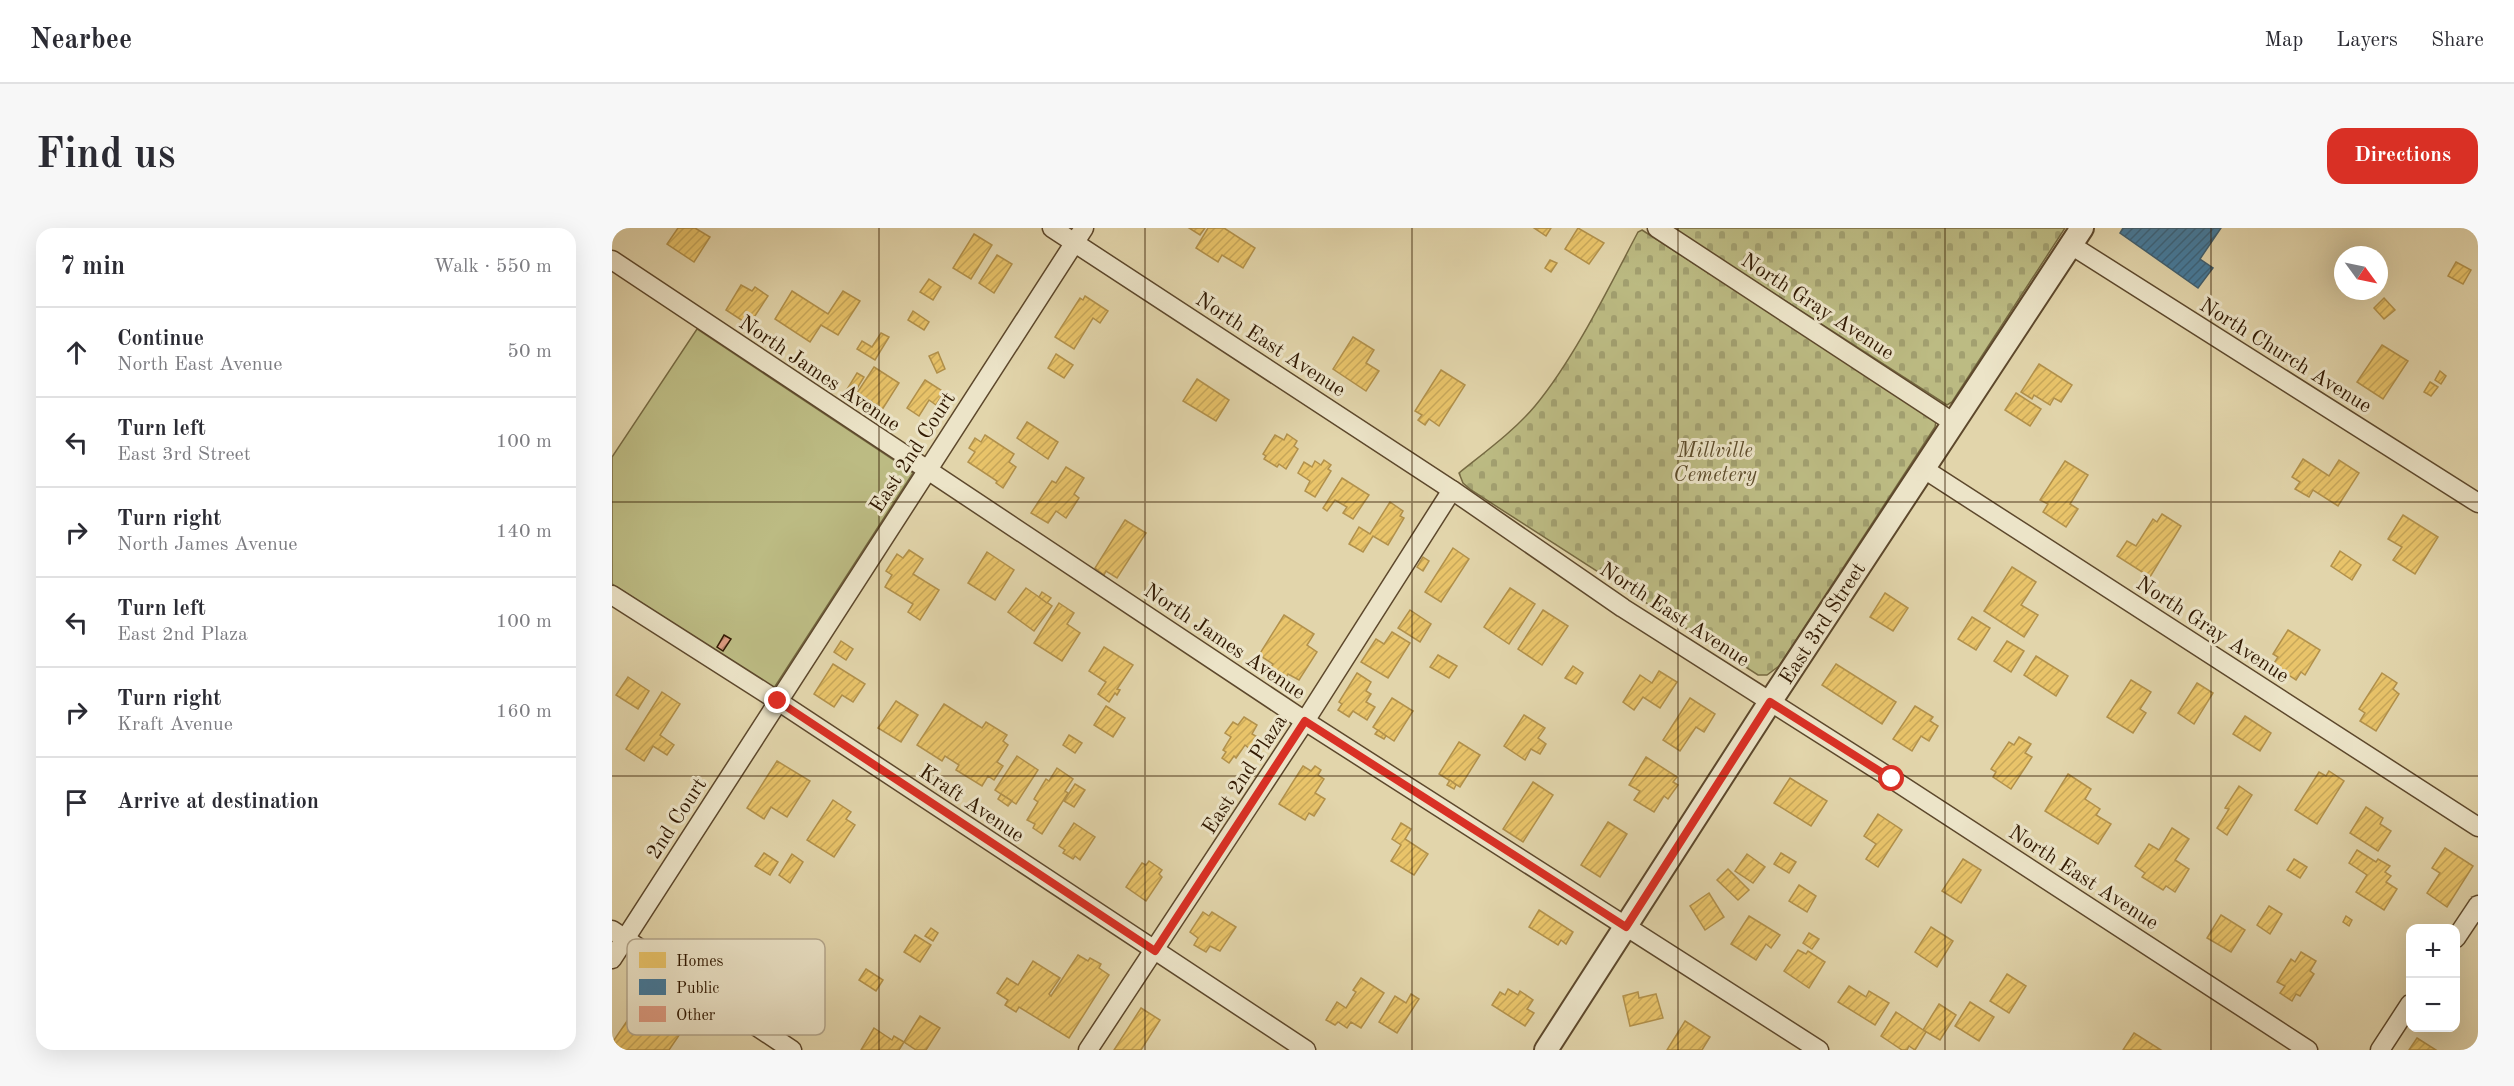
<!DOCTYPE html>
<html lang="en">
<head>
<meta charset="utf-8">
<style>
	body { margin:0; font-family:"Old Standard TT",serif; background:#f7f7f7; color:#2b2b33 }
	.controls { position:absolute; right:18px; bottom:18px; display:grid; overflow:hidden; border-radius:12px; box-shadow:0 6px 24px #0002 }
	.controls button { width:54px; height:54px; display:grid; place-items:center; padding:0; border:0; border-bottom:2px solid #e1e1e2; background:#fff; color:#2b2b33; font:30px sans-serif }
	.compass { position:absolute; left:1722px; top:18px; width:54px; height:54px; border-radius:50%; background:#fff; box-shadow:0 6px 24px #0002; rotate:123deg }
	.stop { position:absolute; width:18px; height:18px; margin:-14px; border:4px solid #d93025; border-radius:50%; background:#fff }
	.stop.end { background:#d93025; border-color:#fff; box-shadow:0 2px 6px #0008 }
	.list { margin:0; padding:0; list-style:none }
	h2 { display:flex; justify-content:space-between; align-items:center; height:78px; margin:0; padding:0 24px; font-size:26px }
	h2 small { font-size:20px; font-weight:400; color:#7c7c81 }
	.list li { display:grid; grid-template-columns:39px 1fr auto; gap:18px; align-items:center; box-sizing:border-box; height:90px; padding:0 24px; border-top:2px solid #e1e1e2 }
	.list b { display:block; font-size:22px; white-space:nowrap }
	.list p { margin:0; font-size:20px; white-space:nowrap; color:#7c7c81 }
	.list em { font-size:20px; font-style:normal; color:#7c7c81 }
	.icon { flex:none; width:33px; height:33px; fill:none; stroke:currentColor; stroke-width:2; stroke-linecap:round; stroke-linejoin:round }
	.map { position:relative; flex:none; width:1866px; height:822px; overflow:hidden; border-radius:18px }
	header { display:flex; align-items:center; gap:36px; box-sizing:border-box; height:84px; padding:0 30px; background:#fff; border-bottom:2px solid #e1e1e2 }
	header strong { font-size:28px }
	nav { display:flex; gap:33px; margin-inline-start:auto; font-size:21px }
	.intro { display:flex; align-items:center; justify-content:space-between; box-sizing:border-box; height:144px; padding:0 36px }
	h1 { margin:0; font-size:42px }
	.button { padding:15px 27px; border-radius:18px; background:#d93025; color:#fff; font-size:21px; font-weight:700 }
	main { display:flex; gap:36px; padding:0 36px }
	aside { flex:1; background:#fff; border-radius:18px; box-shadow:0 6px 24px #0002 }
	.map>svg:first-child { display:block }
	.cemetery { fill:url(#cemetery-stones); stroke:#766a42; stroke-width:1.5 }
	.park { fill:#bcbb83; stroke:#766a42; stroke-width:1.5 }
	.homes { fill:url(#homes-hatch); stroke:#b2914b; stroke-width:1.5 }
	.public { fill:url(#public-hatch); stroke:#3f5e6e; stroke-width:1.5 }
	.building { fill:url(#building-hatch); stroke:#311902; stroke-width:1.5 }
	.lines { fill:none; stroke-linecap:round; stroke-linejoin:round }
	.minor-casing { stroke:#5d482c; stroke-width:21 }
	.tertiary-casing { stroke:#5d482c; stroke-width:26 }
	.minor { stroke:#ece4c8; stroke-width:18 }
	.tertiary { stroke:#ece4c8; stroke-width:22 }
	.route { stroke:#d93025; stroke-width:8 }
	.grid { fill:none; stroke:#311902; stroke-width:1.5; stroke-opacity:0.55 }
	.labels { text-anchor:middle; stroke-width:6; stroke-linejoin:round; paint-order:stroke }
	.street-label { font-size:21px; fill:#311902; stroke:#ece4c8 }
	.park-label { font-size:21px; font-style:italic; fill:#5b4a29; stroke:#ece4c8 }
	.key { fill:#ece4c8; stroke:#b4a78d; stroke-width:1.5 }
	.key-label { font-size:16px; fill:#311902 }
</style>
</head>
<body>
<header>
<strong>Nearbee</strong>
<nav><a>Map</a><a>Layers</a><a>Share</a></nav>
</header>
<div class="intro"><h1>Find us</h1><a class="button">Directions</a></div>
<main>
<aside>
<h2>7 min<small>Walk · 550 m</small></h2>
<ul class="list">
<li><svg class="icon" aria-label="ahead" viewBox="0 0 24 24"><path d="M12 20V5M6 11l6-6 6 6"/></svg><div><b>Continue</b><p>North East Avenue</p></div><em>50 m</em></li>
<li><svg class="icon" aria-label="left" viewBox="0 0 24 24"><path d="M17 20v-9H6M10 6l-5 5 5 5"/></svg><div><b>Turn left</b><p>East 3rd Street</p></div><em>100 m</em></li>
<li><svg class="icon" aria-label="right" viewBox="0 0 24 24"><path d="M7 20v-9h11M14 6l5 5-5 5"/></svg><div><b>Turn right</b><p>North James Avenue</p></div><em>140 m</em></li>
<li><svg class="icon" aria-label="left" viewBox="0 0 24 24"><path d="M17 20v-9H6M10 6l-5 5 5 5"/></svg><div><b>Turn left</b><p>East 2nd Plaza</p></div><em>100 m</em></li>
<li><svg class="icon" aria-label="right" viewBox="0 0 24 24"><path d="M7 20v-9h11M14 6l5 5-5 5"/></svg><div><b>Turn right</b><p>Kraft Avenue</p></div><em>160 m</em></li>
<li><svg class="icon" aria-label="arrive" viewBox="0 0 24 24"><path d="M6 21V4h12l-3 4 3 4H6"/></svg><div><b>Arrive at destination</b></div></li>
</ul>
</aside>
<div class="map">
<svg width="1866" height="822" viewBox="0 0 1866 822">
	<defs>
		<pattern id="cemetery-stones" width="16" height="16" patternUnits="userSpaceOnUse" patternTransform="scale(1.5)"><rect width="16" height="16" fill="#bcbb83"/><path d="M2 7V4a2 2 0 0 1 4 0v3zM10 15v-3a2 2 0 0 1 4 0v3z" fill="#a2a070"/></pattern>
		<pattern id="homes-hatch" width="6" height="6" patternUnits="userSpaceOnUse" patternTransform="scale(1.5)"><rect width="6" height="6" fill="#e9c46a"/><path d="M-1 1l2-2M0 6l6-6M5 7l2-2" fill="none" stroke="#c8a85a"/></pattern>
		<pattern id="public-hatch" width="6" height="6" patternUnits="userSpaceOnUse" patternTransform="scale(1.5)"><rect width="6" height="6" fill="#457b9d"/><path d="M-1 1l2-2M0 6l6-6M5 7l2-2" fill="none" stroke="#3a647e"/></pattern>
		<pattern id="building-hatch" width="6" height="6" patternUnits="userSpaceOnUse" patternTransform="scale(1.5)"><rect width="6" height="6" fill="#dc9b81"/><path d="M-1 1l2-2M0 6l6-6M5 7l2-2" fill="none" stroke="#b37e67"/></pattern>
	</defs>
	<rect width="100%" height="100%" fill="#e2d5ab"/>
	<filter id="stains"><feTurbulence type="fractalNoise" baseFrequency=".00333" numOctaves="4"/><feColorMatrix values="0 0 0 0 .2 0 0 0 0 .09 0 0 0 0 .02 0 0 0 .5 -.17"/></filter>
	<radialGradient id="worn" r=".72"><stop offset=".6" stop-color="#630" stop-opacity="0"/><stop offset="1" stop-color="#630" stop-opacity=".3"/></radialGradient>
	<g class="cemetery">
		<polygon points="1060,0 1453,0 1340,174 1335,177"/>
		<path d="M1030,2L1319,188L1324,193L1323,199L1167,438L1155,447H1146L859,262L851,255L847,245C873,224 902,203 923,178C962,131 997,59 1026,4Z"/>
	</g>
	<polygon class="park" points="85,101 301,245 162,460 0,356 0,229"/>
	<g class="homes">
		<polygon points="66,0 83,0 98,9 82,34 55,16"/>
		<polygon points="577,0 593,0 588,7"/>
		<polygon points="596,0 612,0 643,20 631,40 610,27 606,34 584,20"/>
		<polygon points="922,0 939,0 934,8"/>
		<polygon points="966,0 992,15 977,36 953,21"/>
		<polygon points="362,6 380,17 359,51 341,40"/>
		<polygon points="385,27 400,36 382,65 367,55"/>
		<polygon points="938,32 945,35 939,44 933,40"/>
		<polygon points="1844,34 1859,42 1851,56 1836,48"/>
		<polygon points="317,51 329,59 321,72 308,64"/>
		<polygon points="129,57 140,63 143,59 156,68 137,97 114,82"/>
		<polygon points="180,63 216,86 231,63 248,73 226,107 209,97 198,114 163,91"/>
		<polygon points="473,68 496,83 488,95 481,90 462,121 443,109 468,70 471,72"/>
		<polygon points="1772,70 1783,82 1772,91 1762,80"/>
		<polygon points="301,83 317,94 312,102 296,92"/>
		<polygon points="269,105 277,109 263,132 245,121 250,113 260,119"/>
		<polygon points="741,109 762,122 754,135 767,143 754,163 721,141"/>
		<polygon points="1770,117 1796,133 1771,171 1745,154"/>
		<polygon points="326,124 333,141 325,145 317,128"/>
		<polygon points="444,126 461,137 452,150 436,140"/>
		<polygon points="1427,136 1460,157 1449,174 1442,170 1438,177 1422,167 1420,171 1409,164"/>
		<polygon points="262,139 287,155 268,185 258,179 260,174 245,165"/>
		<polygon points="829,142 853,157 827,198 817,191 813,197 806,192 810,187 803,183"/>
		<polygon points="1828,143 1834,148 1829,156 1823,152"/>
		<polygon points="245,145 252,149 241,167 234,163"/>
		<polygon points="585,151 617,172 604,193 571,173"/>
		<polygon points="313,152 332,164 324,177 317,172 307,188 295,180"/>
		<polygon points="1818,154 1826,159 1819,168 1812,164"/>
		<polygon points="1404,165 1429,181 1418,198 1393,182"/>
		<polygon points="415,194 446,214 436,231 405,210"/>
		<polygon points="675,206 685,213 682,218 686,221 674,241 667,236 665,239 652,231 654,228 651,226 663,207 672,212"/>
		<polygon points="373,207 402,226 397,234 404,239 391,260 384,255 385,253 356,234 363,224 357,220 363,210 369,214"/>
		<polygon points="1691,231 1717,248 1727,232 1747,245 1726,278 1701,262 1697,269 1683,261 1688,254 1680,249"/>
		<polygon points="712,232 719,237 716,241 719,243 703,269 693,263 698,253 686,245 692,234 700,239 703,233 709,237"/>
		<polygon points="1453,233 1476,247 1458,276 1466,281 1454,299 1431,284 1436,276 1428,272"/>
		<polygon points="454,239 472,250 462,266 467,270 454,290 444,283 436,295 419,285 440,253 444,255"/>
		<polygon points="730,250 757,267 741,291 731,285 735,279 723,272 715,283 711,280"/>
		<polygon points="778,274 791,283 788,288 792,290 776,317 761,308 751,324 737,316 747,299 758,306"/>
		<polygon points="1550,286 1569,298 1538,349 1505,328 1515,313 1524,318 1541,291 1545,294"/>
		<polygon points="1791,287 1826,309 1803,346 1781,332 1790,319 1776,311"/>
		<polygon points="513,292 534,305 505,350 494,343 492,347 483,340"/>
		<polygon points="841,320 857,331 829,374 813,364"/>
		<polygon points="297,322 311,331 301,346 327,362 308,392 296,384 301,376 273,359 280,347 274,343 285,326 291,330"/>
		<polygon points="1728,323 1749,337 1740,352 1719,338"/>
		<polygon points="375,324 402,342 383,372 356,355"/>
		<polygon points="811,329 817,333 811,343 805,339"/>
		<polygon points="1400,339 1424,354 1409,377 1426,387 1412,409 1372,383"/>
		<polygon points="414,360 440,378 422,403 396,384"/>
		<polygon points="898,360 923,376 897,416 872,399"/>
		<polygon points="430,364 439,370 435,375 427,369"/>
		<polygon points="1273,365 1296,380 1281,403 1258,389"/>
		<polygon points="447,375 462,385 455,396 468,405 450,433 422,415"/>
		<polygon points="798,382 819,396 808,414 786,400"/>
		<polygon points="931,382 956,398 930,437 906,421"/>
		<polygon points="672,387 702,406 695,417 705,424 687,452 676,446 673,451 658,441 661,436 647,427"/>
		<polygon points="1360,389 1378,400 1364,422 1346,411"/>
		<polygon points="1676,402 1708,422 1693,447 1689,444 1684,452 1661,437 1666,429 1661,426"/>
		<polygon points="780,404 798,415 776,450 749,434 764,411 772,416"/>
		<polygon points="229,413 241,421 234,432 222,424"/>
		<polygon points="1395,413 1412,423 1399,444 1382,433"/>
		<polygon points="492,419 521,437 505,461 508,462 505,467 503,465 497,474 486,466 494,454 477,443"/>
		<polygon points="826,427 845,438 837,450 818,439"/>
		<polygon points="1424,428 1456,448 1444,468 1412,447"/>
		<polygon points="221,436 253,456 241,474 230,467 222,479 202,466"/>
		<polygon points="1224,436 1284,474 1270,496 1210,457"/>
		<polygon points="961,438 971,445 964,456 953,450"/>
		<polygon points="1047,443 1065,454 1048,480 1031,469 1022,482 1011,474 1028,447 1040,455"/>
		<polygon points="745,445 759,454 754,463 759,466 754,474 763,479 755,492 741,483 737,489 726,482 730,476 727,474"/>
		<polygon points="1770,445 1785,455 1781,461 1787,466 1764,503 1748,493 1753,485 1747,481"/>
		<polygon points="16,449 37,463 26,481 4,467"/>
		<polygon points="1519,452 1539,464 1528,481 1534,485 1521,505 1495,489"/>
		<polygon points="1585,455 1601,465 1582,496 1566,485"/>
		<polygon points="50,464 68,476 48,507 62,517 55,527 41,518 32,533 14,521"/>
		<polygon points="780,470 801,483 782,513 761,499"/>
		<polygon points="1078,470 1103,486 1092,504 1084,499 1068,523 1051,512"/>
		<polygon points="284,473 306,487 289,514 266,500"/>
		<polygon points="332,476 370,500 374,494 395,507 391,513 396,517 385,534 391,538 382,552 376,548 370,558 344,542 347,537 333,528 330,533 305,517"/>
		<polygon points="494,478 513,490 501,509 482,497"/>
		<polygon points="1303,478 1321,489 1318,493 1326,498 1317,513 1309,508 1300,523 1281,511"/>
		<polygon points="912,487 933,500 926,510 934,516 928,526 919,521 913,532 892,518"/>
		<polygon points="1633,488 1659,505 1648,523 1621,506"/>
		<polygon points="632,489 645,497 640,506 647,510 639,522 633,517 624,530 622,528 617,535 610,530 614,524 611,522 619,509 613,505 621,494 626,497"/>
		<polygon points="766,502 774,508 772,511 763,506"/>
		<polygon points="457,507 470,515 463,525 451,517"/>
		<polygon points="1407,509 1419,516 1413,525 1420,529 1399,561 1381,549 1384,544 1379,541 1397,514 1402,517"/>
		<polygon points="847,514 868,527 848,559 827,546"/>
		<polygon points="405,528 426,542 404,576 383,562"/>
		<polygon points="1034,529 1065,549 1061,554 1066,557 1056,571 1052,568 1042,584 1022,572 1028,563 1017,557"/>
		<polygon points="165,533 198,553 175,589 159,579 152,591 135,580"/>
		<polygon points="691,538 699,543 703,538 709,542 706,547 712,551 703,565 713,571 702,588 697,585 693,592 667,576"/>
		<polygon points="445,540 461,551 453,563 456,565 430,606 421,600 423,596 415,592 426,574 422,571 434,551 437,553"/>
		<polygon points="1717,543 1732,553 1705,596 1683,582 1707,544 1714,548"/>
		<polygon points="1456,546 1479,561 1473,571 1488,581 1484,587 1499,596 1486,616 1433,583"/>
		<polygon points="1178,550 1215,573 1199,598 1162,575"/>
		<polygon points="838,552 844,557 842,561 835,557"/>
		<polygon points="921,554 941,567 911,614 891,601"/>
		<polygon points="463,556 473,562 462,579 452,573"/>
		<polygon points="1627,558 1640,567 1615,607 1605,600 1617,581 1613,580"/>
		<polygon points="389,566 400,573 396,578 386,571"/>
		<polygon points="221,572 239,584 234,591 243,597 222,629 195,612"/>
		<polygon points="1754,579 1771,590 1768,596 1779,603 1766,623 1738,605"/>
		<polygon points="1266,586 1290,602 1266,639 1254,631 1264,616 1252,608"/>
		<polygon points="996,594 1015,606 988,649 969,637"/>
		<polygon points="462,595 483,609 468,632 463,628 461,631 451,625 453,622 447,618"/>
		<polygon points="789,595 799,601 793,611 816,626 802,647 779,633 789,617 780,611"/>
		<polygon points="1560,600 1577,611 1563,632 1577,641 1563,664 1554,658 1551,662 1530,649 1533,645 1523,638 1537,616 1547,622"/>
		<polygon points="1833,620 1861,638 1835,679 1815,665 1828,645 1820,640"/>
		<polygon points="1745,622 1764,634 1766,631 1778,638 1773,644 1779,648 1774,654 1785,661 1772,682 1744,664 1755,647 1737,635"/>
		<polygon points="152,625 166,634 158,647 143,638"/>
		<polygon points="1169,625 1184,634 1177,645 1162,636"/>
		<polygon points="180,626 191,634 178,655 167,647"/>
		<polygon points="1135,626 1153,639 1141,655 1123,643"/>
		<polygon points="1351,631 1369,642 1349,675 1330,663"/>
		<polygon points="1682,631 1695,639 1688,650 1675,642"/>
		<polygon points="537,633 550,642 547,646 550,649 534,673 514,659 530,635 534,637"/>
		<polygon points="1116,641 1137,662 1126,672 1105,652"/>
		<polygon points="1187,657 1204,668 1195,684 1177,673"/>
		<polygon points="1097,665 1112,689 1093,702 1078,678"/>
		<polygon points="1657,678 1670,686 1658,706 1645,697"/>
		<polygon points="927,682 961,704 954,716 949,712 946,717 917,699"/>
		<polygon points="591,684 597,688 600,684 624,699 608,723 598,718 594,724 582,717 586,710 578,704"/>
		<polygon points="1609,687 1633,702 1619,724 1595,710"/>
		<polygon points="1137,688 1168,707 1159,720 1154,716 1144,732 1119,716"/>
		<polygon points="1734,688 1740,692 1737,698 1731,694"/>
		<polygon points="1319,699 1341,713 1325,739 1303,724"/>
		<polygon points="319,700 326,705 321,713 313,708"/>
		<polygon points="1197,705 1207,711 1200,721 1191,715"/>
		<polygon points="303,707 319,717 308,734 292,724"/>
		<polygon points="1186,722 1194,726 1196,723 1213,734 1197,760 1172,743"/>
		<polygon points="1689,724 1704,733 1698,743 1702,746 1688,768 1684,766 1680,773 1668,765 1673,758 1665,754 1679,731 1683,734"/>
		<polygon points="466,727 476,733 478,730 489,736 487,740 497,747 457,810 407,779 404,784 393,777 396,772 385,765 395,750 406,757 421,733 448,750 437,766 439,768"/>
		<polygon points="254,741 271,752 264,763 247,752"/>
		<polygon points="1395,746 1414,758 1397,785 1378,773"/>
		<polygon points="749,750 772,765 749,800 739,794 735,800 726,794 723,797 714,792 725,774 734,780 744,764 741,762"/>
		<polygon points="1237,758 1254,769 1257,763 1277,775 1263,797 1226,774"/>
		<polygon points="896,761 906,767 908,763 921,772 915,781 922,785 913,798 880,777 888,764 893,767"/>
		<polygon points="1026,764 1027,770 1044,766 1051,790 1018,798 1011,768"/>
		<polygon points="799,766 807,771 785,805 767,794 783,768 794,775"/>
		<polygon points="28,774 70,803 57,822 0,822 0,815"/>
		<polygon points="1358,774 1382,789 1367,813 1343,798"/>
		<polygon points="1327,776 1344,787 1328,812 1311,802"/>
		<polygon points="529,780 548,792 529,822 502,822"/>
		<polygon points="1284,784 1314,804 1303,822 1297,818 1295,822 1290,822 1269,808"/>
		<polygon points="308,788 328,800 314,822 304,822 292,814"/>
		<polygon points="1073,793 1098,809 1090,822 1055,822"/>
		<polygon points="262,800 280,812 282,808 292,814 287,822 249,822"/>
		<polygon points="1522,805 1549,822 1511,822"/>
		<polygon points="1805,810 1824,822 1797,822"/>
	</g>
	<polygon class="public" points="1511,0 1609,0 1588,31 1601,40 1586,60 1508,5"/>
	<polygon class="building" points="112,407 119,411 111,423 105,419"/>
	<g class="lines">
		<g class="minor-casing">
			<g id="minor">
				<polyline points="440,0 840,262 1011,380 1280,551 1696,822"/>
				<polyline points="1045,0 1342,195"/>
				<polyline points="1459,17 1866,275"/>
				<polyline points="0,32 693,493 1207,822"/>
				<polyline points="1312,241 1866,599"/>
				<polyline points="0,367 166,473 694,822"/>
				<polyline points="0,702 180,822"/>
				<polyline points="1844,710 1866,677"/>
				<polyline points="0,731 472,0"/>
				<polyline points="476,822 693,493 840,262"/>
				<polyline points="1768,822 1798,776"/>
			</g>
		</g>
		<g class="tertiary-casing">
			<polyline id="tertiary" points="934,822 1158,474 1470,0"/>
		</g>
		<use href="#minor" class="minor"/>
		<use href="#tertiary" class="tertiary"/>
	</g>
	<g class="lines">
		<polyline class="route" points="166,473 543,723 693,493 1014,699 1158,474 1280,551"/>
	</g>
	<path class="grid" d="M267,0V822M533,0V822M800,0V822M1066,0V822M1333,0V822M1599,0V822M0,274H1866M0,548H1866"/>
	<g class="labels">
		<g class="street-label">
			<text transform="translate(1206 78) rotate(33)" y="7">North Gray Avenue</text>
			<text transform="translate(659 116) rotate(33)" y="7">North East Avenue</text>
			<text transform="translate(1674 127) rotate(32)" y="7">North Church Avenue</text>
			<text transform="translate(208 145) rotate(34)" y="7">North James Avenue</text>
			<text transform="translate(300 224) rotate(-57)" y="7">East 2nd Court</text>
			<text transform="translate(1063 386) rotate(33)" y="7">North East Avenue</text>
			<text transform="translate(1210 395) rotate(-57)" y="7">East 3rd Street</text>
			<text transform="translate(1601 401) rotate(33)" y="7">North Gray Avenue</text>
			<text transform="translate(613 413) rotate(34)" y="7">North James Avenue</text>
			<text transform="translate(632 546) rotate(-57)" y="7">East 2nd Plaza</text>
			<text transform="translate(360 575) rotate(34)" y="7">Kraft Avenue</text>
			<text transform="translate(64 590) rotate(-57)" y="7">2nd Court</text>
			<text transform="translate(1472 649) rotate(33)" y="7">North East Avenue</text>
		</g>
		<g class="park-label">
			<text x="1103" y="229">Millville<tspan x="1103" dy="24">Cemetery</tspan></text>
		</g>
	</g>
	<rect x="15" y="711" width="198" height="96" rx="9" class="key"/>
	<rect x="27" y="724" width="27" height="16" fill="#e9c46a"/>
	<rect x="27" y="751" width="27" height="16" fill="#457b9d"/>
	<rect x="27" y="778" width="27" height="16" fill="#dc9b81"/>
	<g class="key-label">
		<text x="64" y="738">Homes</text>
		<text x="64" y="765">Public</text>
		<text x="64" y="792">Other</text>
	</g>
	<rect width="100%" height="100%" filter="url(#stains)"/>
	<rect width="100%" height="100%" fill="url(#worn)"/>
</svg>
<div class="controls">
<button>+</button>
<button>−</button>
</div>
<svg class="compass" viewBox="-18 -18 36 36"><path d="M0-13l5 13h-10z" fill="#e53935"/><path d="M0 13l5-13h-10z" fill="#7c7c81"/></svg>
<div class="stop" style="left:1280px;top:551px"></div>
<div class="stop end" style="left:166px;top:473px"></div>
</div>
</main>
</body>
</html>
